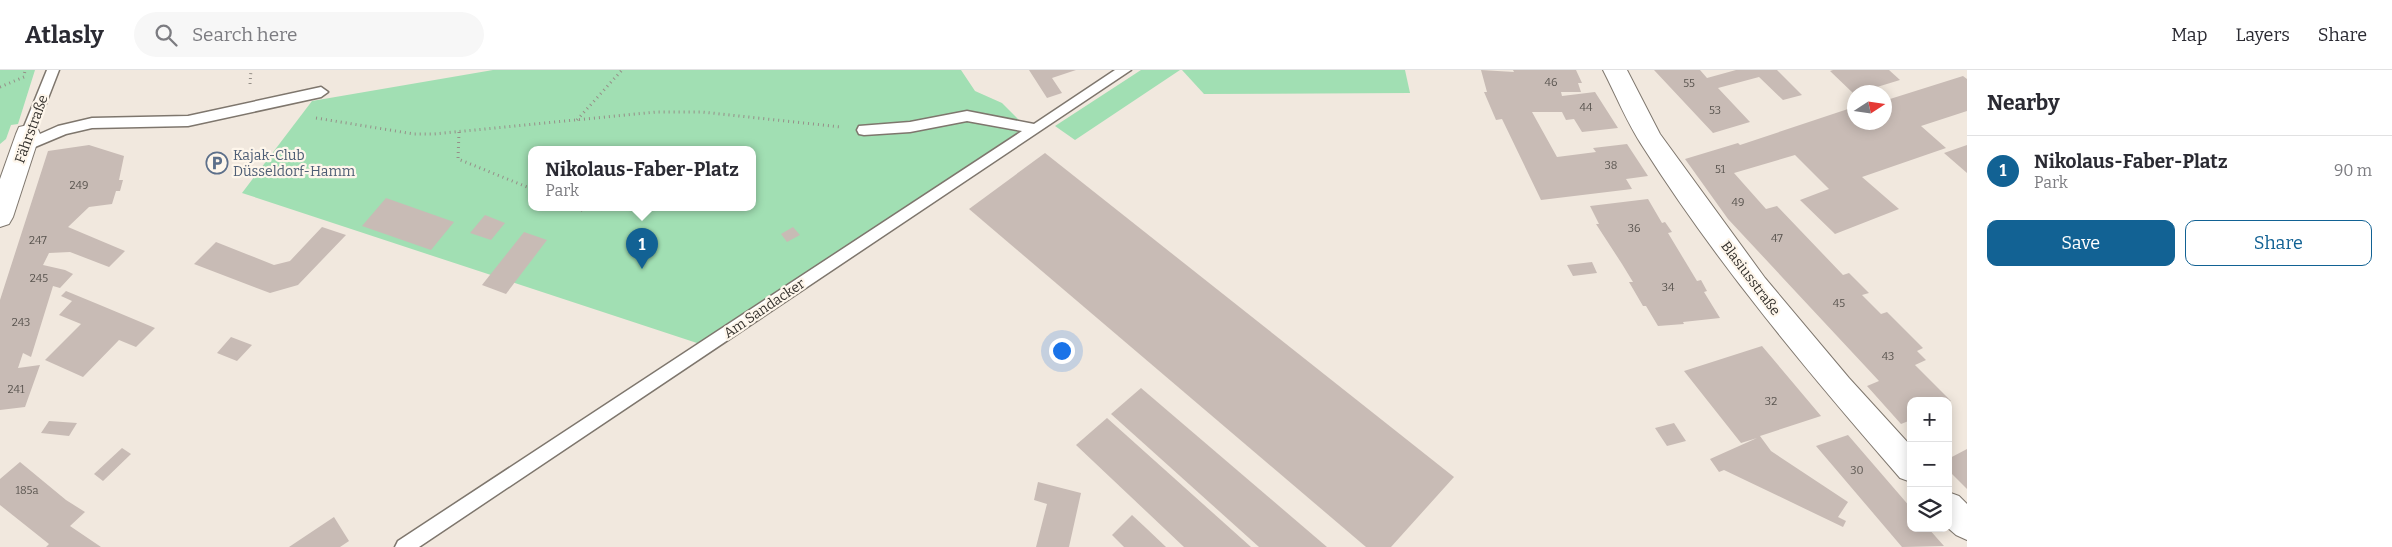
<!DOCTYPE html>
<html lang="en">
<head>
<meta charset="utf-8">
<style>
	body { margin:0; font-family:Bitter,serif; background:#f7f7f7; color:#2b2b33 }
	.controls { position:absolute; right:15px; bottom:15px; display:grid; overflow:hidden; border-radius:10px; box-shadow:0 2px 12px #0003 }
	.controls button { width:45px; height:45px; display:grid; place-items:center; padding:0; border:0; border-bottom:1px solid #e1e1e2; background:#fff; color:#2b2b33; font:25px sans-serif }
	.compass { position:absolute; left:1847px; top:15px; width:45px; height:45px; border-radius:50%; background:#fff; box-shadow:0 2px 12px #0003; rotate:78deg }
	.you { position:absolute; left:1061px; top:280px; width:18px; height:18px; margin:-12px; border:4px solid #fff; border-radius:50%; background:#1a73e8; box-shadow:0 0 0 8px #1a73e833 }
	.badge { display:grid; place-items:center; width:32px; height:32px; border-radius:50%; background:#126294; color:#fff; font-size:16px; font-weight:700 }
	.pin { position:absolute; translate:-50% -41px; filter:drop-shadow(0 1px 2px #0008) }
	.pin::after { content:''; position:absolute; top:26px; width:18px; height:15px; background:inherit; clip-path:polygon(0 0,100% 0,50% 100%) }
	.popup { position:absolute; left:528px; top:76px; width:228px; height:65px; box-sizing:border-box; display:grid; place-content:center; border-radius:10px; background:#fff; filter:drop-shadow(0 1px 4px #0005); font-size:16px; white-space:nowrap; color:#7c7c81 }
	.popup b { font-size:19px; color:#2b2b33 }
	.popup::after { content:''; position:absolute; left:50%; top:100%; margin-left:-10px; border:10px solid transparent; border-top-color:#fff }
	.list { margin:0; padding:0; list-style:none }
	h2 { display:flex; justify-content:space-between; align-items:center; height:65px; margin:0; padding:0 20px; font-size:21px }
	h2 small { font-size:16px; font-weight:400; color:#7c7c81 }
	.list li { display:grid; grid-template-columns:32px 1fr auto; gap:15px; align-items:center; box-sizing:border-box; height:70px; padding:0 20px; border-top:1px solid #e1e1e2 }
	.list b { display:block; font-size:19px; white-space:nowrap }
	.list p { margin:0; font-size:16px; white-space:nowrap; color:#7c7c81 }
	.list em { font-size:16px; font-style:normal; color:#7c7c81 }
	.actions { display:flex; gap:10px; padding:15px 20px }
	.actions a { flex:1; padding:11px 0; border:1px solid #126294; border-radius:10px; text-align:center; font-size:18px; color:#126294 }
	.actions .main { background:#126294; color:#fff }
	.icon { flex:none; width:28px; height:28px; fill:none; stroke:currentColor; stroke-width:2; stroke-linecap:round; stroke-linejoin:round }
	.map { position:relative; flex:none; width:1967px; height:477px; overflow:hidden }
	header { display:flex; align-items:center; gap:30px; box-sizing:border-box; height:70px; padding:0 25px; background:#fff; border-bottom:1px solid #e1e1e2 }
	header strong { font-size:24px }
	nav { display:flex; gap:28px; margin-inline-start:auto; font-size:18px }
	.search { width:350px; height:45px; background:#f7f7f7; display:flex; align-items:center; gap:12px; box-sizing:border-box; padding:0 18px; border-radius:28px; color:#7c7c81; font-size:19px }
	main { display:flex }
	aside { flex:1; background:#fff }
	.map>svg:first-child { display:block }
	.green { fill:#a1dfb3; fill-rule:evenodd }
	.building { fill:#c8bbb5 }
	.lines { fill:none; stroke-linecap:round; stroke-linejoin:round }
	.service-casing { stroke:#7e766d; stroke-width:3 }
	.minor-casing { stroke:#7e766d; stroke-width:2 }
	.path { stroke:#958f88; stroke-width:3; stroke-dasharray:1 4; stroke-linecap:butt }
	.service { fill:#fff; fill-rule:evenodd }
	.minor { fill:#fff; fill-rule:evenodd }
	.labels { text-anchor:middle; stroke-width:4.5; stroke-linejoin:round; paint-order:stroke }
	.number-label { font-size:11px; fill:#59544f }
	.street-label { font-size:14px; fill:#34312d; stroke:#fef6eb }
	.service-label { font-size:14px; fill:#4e5e75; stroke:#fef6eb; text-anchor:start }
</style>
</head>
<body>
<header>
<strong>Atlasly</strong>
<div class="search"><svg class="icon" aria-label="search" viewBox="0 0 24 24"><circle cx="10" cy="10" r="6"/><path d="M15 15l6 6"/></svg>Search here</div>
<nav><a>Map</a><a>Layers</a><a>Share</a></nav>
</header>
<main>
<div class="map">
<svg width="1967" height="477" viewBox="0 0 1967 477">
	<rect width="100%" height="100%" fill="#f1e8de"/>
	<g class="green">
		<polygon points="0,0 35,0 18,54 11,55 6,69 0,74"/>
		<path d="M493,0H961L975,21L1002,33L1026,57L700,274L242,123L312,31ZM532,80H752V138H532Z"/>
		<polygon points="1141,0 1180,0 1075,70 1055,56"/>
		<polygon points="1182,0 1405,0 1410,23 1204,24"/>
	</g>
	<g class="building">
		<polygon points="1029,0 1076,0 1052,8 1062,23 1047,28"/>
		<polygon points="1481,0 1514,2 1513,0 1576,0 1582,13 1578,13 1581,22 1561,22 1562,26 1595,22 1618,58 1582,62 1574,49 1566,50 1562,42 1532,42 1557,87 1596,82 1593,78 1627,74 1648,106 1626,109 1632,119 1541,130 1502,49 1496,50 1484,22 1487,22"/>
		<polygon points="1654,0 1700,0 1707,8 1736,0 1777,0 1802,25 1783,30 1759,7 1718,18 1750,52 1713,63"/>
		<polygon points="1833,0 1889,0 1900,10 1854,24 1830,1"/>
		<polygon points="1963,6 1967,9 1967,41 1921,56 1946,78 1862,107 1899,139 1835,164 1800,130 1829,119 1795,85 1734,103 1766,139 1777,136 1843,205 1849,203 1869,223 1862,225 1881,244 1887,242 1923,278 1917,281 1926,290 1915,295 1951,331 1911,331 1911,350 1901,354 1867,316 1879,311 1728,149 1685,89 1738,73 1740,75 1854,37 1854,52 1884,52 1884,28 1890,29"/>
		<polygon points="89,75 124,86 119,110 123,110 120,121 116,121 112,134 89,137 68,157 125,181 109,197 70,182 49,183 43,195 65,200 73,204 60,218 53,216 31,287 23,283 18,298 40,295 25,337 0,340 0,230 48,81"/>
		<polygon points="1967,75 1967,103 1944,83"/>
		<polygon points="1045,83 1454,407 1391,477 1366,477 969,139"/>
		<polygon points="386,128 454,152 431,180 362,156"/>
		<polygon points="1648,129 1662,153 1665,152 1672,162 1668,163 1697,211 1701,210 1707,221 1704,222 1720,248 1683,252 1684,254 1658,256 1646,236 1643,236 1629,212 1633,212 1622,194 1596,154 1599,154 1590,136"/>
		<polygon points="485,145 505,153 491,170 470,163"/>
		<polygon points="322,157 346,165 298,215 270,223 194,194 216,172 274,195 290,191"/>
		<polygon points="793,157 800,165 787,172 781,164"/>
		<polygon points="524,162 547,170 506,224 482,215"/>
		<polygon points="1592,192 1597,203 1573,206 1567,195"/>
		<polygon points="66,221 100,235 155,258 136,277 119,270 83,307 45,290 81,254 59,245 72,231 61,226"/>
		<polygon points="231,267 252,275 237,291 217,283"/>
		<polygon points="1762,276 1821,346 1760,366 1771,381 1848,432 1838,447 1846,451 1843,457 1724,400 1719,402 1710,389 1757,368 1741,373 1684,301"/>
		<polygon points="1141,318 1327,477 1259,477 1111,344"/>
		<polygon points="1107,348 1251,477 1184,477 1076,375"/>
		<polygon points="49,351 77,353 69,366 41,363"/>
		<polygon points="1674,353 1686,371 1667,376 1655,358"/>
		<polygon points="1848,365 1911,438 1911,458 1928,458 1944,476 1902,477 1816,376"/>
		<polygon points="122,378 131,384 103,411 94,404"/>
		<polygon points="1967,379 1967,419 1948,400 1948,389"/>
		<polygon points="20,392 66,430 85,442 70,456 101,477 46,477 49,474 0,435 0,409"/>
		<polygon points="1038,412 1081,423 1069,477 1036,477 1047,434 1034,430"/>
		<polygon points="1132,445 1146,458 1166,477 1124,477 1112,465"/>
		<polygon points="334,447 349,471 340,477 289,477"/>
	</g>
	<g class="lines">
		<g class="service-casing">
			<g id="service">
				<polygon points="47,0 59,0 33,67 58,56 92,48 188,46 321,17 328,22 321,27 188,56 92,58 66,64 23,82 18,81 16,77 18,73 30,69 23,68 21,64"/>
				<polygon points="1115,0 1131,0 419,477 395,477 398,471 1022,61 967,51 910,62 864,65 859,64 857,60 859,56 910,52 967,41 1034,54"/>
			</g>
		</g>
		<g class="minor-casing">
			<g id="minor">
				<path d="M1603,0H1627L1660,64L1765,208L1849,308L1911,376V412L1900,408C1808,302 1718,195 1643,77C1627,53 1616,25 1603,0Z"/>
				<polygon points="28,55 37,57 40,64 13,147 9,154 0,157 0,109 16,64 19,57"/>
				<polygon points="1948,422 1959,426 1967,434 1967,470 1956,465 1948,458"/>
			</g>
		</g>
		<g class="path">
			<polyline points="250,14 251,0"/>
			<polyline points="0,17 24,7 25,0"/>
			<polyline points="316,48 414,64 434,64 656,42 702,42 841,57"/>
			<polyline points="577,50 622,0"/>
			<polyline points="459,62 458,89 532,119"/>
			<polyline points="577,138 584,141"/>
		</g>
		<use href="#service" class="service"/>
		<use href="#minor" class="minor"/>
	</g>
	<defs>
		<g id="parking-ring" transform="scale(1.125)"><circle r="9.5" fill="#fef6eb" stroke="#5c6f8a" stroke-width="1.5"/><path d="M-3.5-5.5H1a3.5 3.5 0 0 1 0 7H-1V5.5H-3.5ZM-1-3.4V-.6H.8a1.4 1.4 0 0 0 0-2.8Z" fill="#5c6f8a"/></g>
	</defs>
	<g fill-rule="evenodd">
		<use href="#parking-ring" x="217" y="93"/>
	</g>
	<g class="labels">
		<g class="number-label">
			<text x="1551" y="16">46</text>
			<text x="1689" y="17">55</text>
			<text x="1586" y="41">44</text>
			<text x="1715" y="44">53</text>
			<text x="1611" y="99">38</text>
			<text x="1720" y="103">51</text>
			<text x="79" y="119">249</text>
			<text x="1738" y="136">49</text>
			<text x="1634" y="162">36</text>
			<text x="1777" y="172">47</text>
			<text x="38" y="174">247</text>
			<text x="39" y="212">245</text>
			<text x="1668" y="221">34</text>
			<text x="1839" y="237">45</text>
			<text x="21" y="256">243</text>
			<text x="1888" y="290">43</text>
			<text x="16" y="323">241</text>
			<text x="1771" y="335">32</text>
			<text x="1857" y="404">30</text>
			<text x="27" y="424">185a</text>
		</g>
		<g class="street-label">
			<text transform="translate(31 59) rotate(-70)" y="5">Fährstraße</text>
			<text transform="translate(1751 208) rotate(53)" y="5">Blasiusstraße</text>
			<text transform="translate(764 238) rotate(-34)" y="5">Am Sandacker</text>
		</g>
		<g class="service-label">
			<text x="233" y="90">Kajak-Club<tspan x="233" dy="16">Düsseldorf-Hamm</tspan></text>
		</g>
	</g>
</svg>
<div class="controls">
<button>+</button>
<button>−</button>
<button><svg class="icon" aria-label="layers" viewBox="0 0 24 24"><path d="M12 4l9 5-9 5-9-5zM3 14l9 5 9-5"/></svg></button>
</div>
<svg class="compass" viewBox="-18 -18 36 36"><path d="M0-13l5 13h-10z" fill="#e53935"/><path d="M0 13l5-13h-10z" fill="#7c7c81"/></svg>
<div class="you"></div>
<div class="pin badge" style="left:642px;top:199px">1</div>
<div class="popup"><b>Nikolaus-Faber-Platz</b>Park</div>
</div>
<aside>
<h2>Nearby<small></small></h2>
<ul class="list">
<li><span class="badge">1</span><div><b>Nikolaus-Faber-Platz</b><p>Park</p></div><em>90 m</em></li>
</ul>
<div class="actions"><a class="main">Save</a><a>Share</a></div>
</aside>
</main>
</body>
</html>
